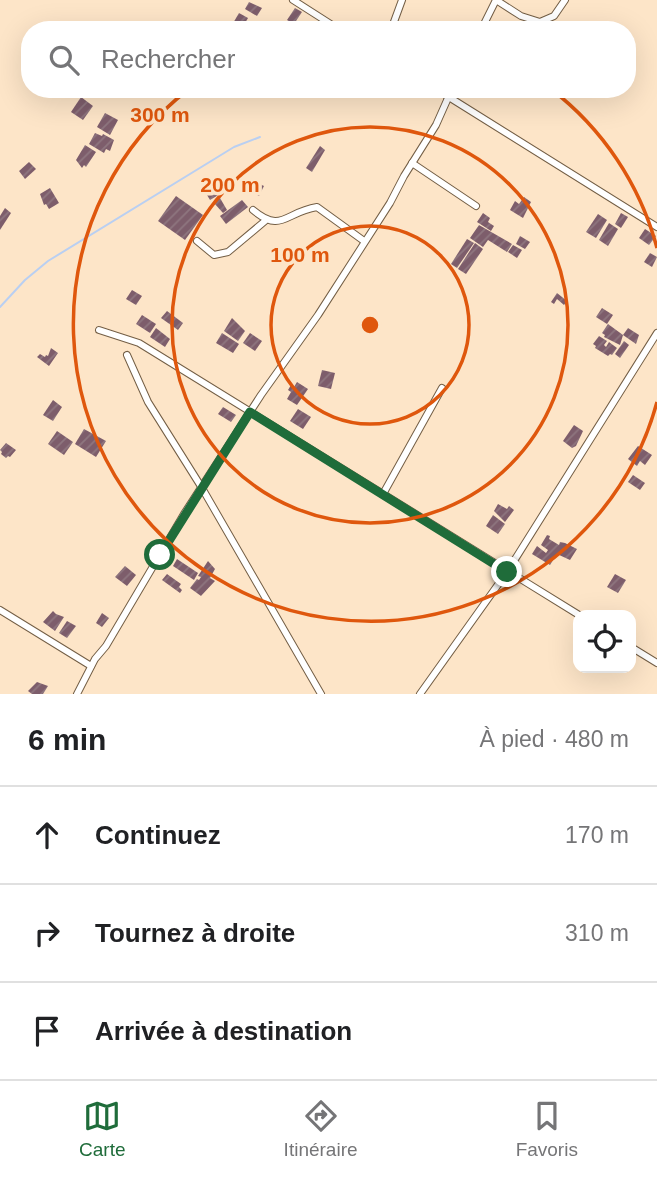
<!DOCTYPE html>
<html lang="fr">
<head>
<meta charset="utf-8">
<style>
	body { margin:0; font-family:Arial,sans-serif; background:#f6f6f6; color:#202124 }
	.controls { position:absolute; right:21px; bottom:21px; display:grid; overflow:hidden; border-radius:14px; box-shadow:0 7px 28px #0002 }
	.controls button { width:63px; height:63px; display:grid; place-items:center; padding:0; border:0; border-bottom:2px solid #e0e0e0; background:#fff; color:#202124; font:35px sans-serif }
	.stop { position:absolute; width:21px; height:21px; margin:-16px; border:5px solid #1f6c3a; border-radius:50%; background:#fff }
	.stop.end { background:#1f6c3a; border-color:#fff; box-shadow:0 2px 7px #0008 }
	.list { margin:0; padding:0; list-style:none }
	h2 { display:flex; justify-content:space-between; align-items:center; height:91px; margin:0; padding:0 28px; font-size:30px }
	h2 small { font-size:23px; font-weight:400; color:#757577 }
	.list li { display:grid; grid-template-columns:46px 1fr auto; gap:21px; align-items:center; box-sizing:border-box; height:98px; padding:0 28px; border-top:2px solid #e0e0e0 }
	.list b { display:block; font-size:26px; white-space:nowrap }
	.list em { font-size:23px; font-style:normal; color:#757577 }
	.icon { flex:none; width:38px; height:38px; fill:none; stroke:currentColor; stroke-width:2; stroke-linecap:round; stroke-linejoin:round }
	.map { position:relative; flex:none; width:657px; height:694px; overflow:hidden }
	.search { position:absolute; background:#fff; box-shadow:0 7px 28px #0002; left:21px; right:21px; top:21px; height:77px; display:flex; align-items:center; gap:18px; box-sizing:border-box; padding:0 24px; border-radius:28px; color:#757577; font-size:26px }
	.sheet { height:385px; background:#fff }
	nav { display:flex; justify-content:space-around; align-items:center; box-sizing:border-box; height:98px; border-top:2px solid #e0e0e0; background:#fff; font-size:19px; color:#757577 }
	nav a { display:grid; justify-items:center; gap:4px }
	nav .on { color:#1f6c3a }
	.map>svg:first-child { display:block }
	.lines { fill:none; stroke-linecap:round; stroke-linejoin:round }
	.stream { stroke:#b9cff2; stroke-width:2 }
	.building { fill:url(#building-hatch) }
	.minor-casing { stroke:#735e45; stroke-width:8 }
	.minor { stroke:#fff; stroke-width:6 }
	.route { stroke:#1f6c3a; stroke-width:9 }
	.ring { fill:none; stroke:#df570d; stroke-width:3.5 }
	.centre { fill:#df570d; stroke:#fde5c8; stroke-width:3.5 }
	.ring-label { font-size:21px; text-anchor:middle; font-weight:bold; fill:#df570d; stroke:#fde5c8; stroke-width:7; stroke-linejoin:round; paint-order:stroke }
</style>
</head>
<body>
<div class="map">
<svg width="657" height="694" viewBox="0 0 657 694">
	<defs>
		<pattern id="building-hatch" width="6" height="6" patternUnits="userSpaceOnUse" patternTransform="scale(1.75)"><rect width="6" height="6" fill="#7d5d6b"/><path d="M-1 1l2-2M0 6l6-6M5 7l2-2" fill="none" stroke="#8e767f"/></pattern>
	</defs>
	<rect width="100%" height="100%" fill="#fde5c8"/>
	<g class="lines">
		<polyline class="stream" points="0,307 25,280 48,261 234,147 260,137"/>
	</g>
	<g class="building">
		<polygon points="249,2 262,8 257,16 245,9"/>
		<polygon points="295,8 302,12 294,24 287,20"/>
		<polygon points="239,13 248,18 241,30 229,30"/>
		<polygon points="81,97 93,106 83,120 71,112"/>
		<polygon points="105,113 118,120 110,135 97,127"/>
		<polygon points="95,133 102,136 103,134 114,140 110,151 106,149 104,153 89,144"/>
		<polygon points="85,145 96,152 86,167 84,165 82,168 76,160"/>
		<polygon points="320,146 325,150 312,172 306,168"/>
		<polygon points="29,162 36,169 25,179 19,171"/>
		<polygon points="255,182 264,186 259,196 250,191"/>
		<polygon points="222,186 225,191 210,200 207,195"/>
		<polygon points="50,188 59,203 49,209 46,204 44,205 40,194"/>
		<polygon points="176,196 203,215 185,240 158,221"/>
		<polygon points="524,197 531,202 523,218 510,210 515,201 519,204"/>
		<polygon points="220,198 227,210 223,213 214,203"/>
		<polygon points="242,200 248,207 226,224 220,216"/>
		<polygon points="5,208 11,213 0,230 0,216"/>
		<polygon points="483,213 490,218 488,222 494,226 491,231 477,222"/>
		<polygon points="621,213 628,217 621,228 615,224"/>
		<polygon points="598,214 607,220 596,238 586,232"/>
		<polygon points="609,223 618,229 608,246 599,240"/>
		<polygon points="479,225 512,244 507,252 488,240 483,247 470,238"/>
		<polygon points="645,229 656,236 649,245 639,238"/>
		<polygon points="520,236 530,242 525,249 516,244"/>
		<polygon points="467,239 474,243 457,268 451,264"/>
		<polygon points="475,243 483,249 466,274 458,269"/>
		<polygon points="513,245 522,250 517,258 508,252"/>
		<polygon points="650,253 657,257 652,267 644,262"/>
		<polygon points="132,290 142,296 136,305 126,299"/>
		<polygon points="557,293 567,301 564,305 557,299 554,304 551,302"/>
		<polygon points="602,308 613,315 607,324 596,317"/>
		<polygon points="167,311 183,323 178,330 161,318"/>
		<polygon points="142,315 156,324 150,333 136,324"/>
		<polygon points="232,318 245,331 238,341 224,331"/>
		<polygon points="608,324 623,335 620,345 604,337 605,335 602,333"/>
		<polygon points="156,328 170,339 165,347 150,337"/>
		<polygon points="628,328 639,335 636,344 623,335"/>
		<polygon points="222,333 239,344 233,353 216,343"/>
		<polygon points="250,333 262,341 255,351 243,343"/>
		<polygon points="599,336 607,341 604,345 606,347 609,342 617,348 612,355 610,354 608,356 595,348 596,346 593,344"/>
		<polygon points="624,341 629,345 620,358 615,354"/>
		<polygon points="51,348 58,353 49,366 37,357 40,354 45,357 46,355 48,356"/>
		<polygon points="322,370 335,373 331,389 318,386"/>
		<polygon points="297,382 308,389 297,405 287,399 291,392 288,390 291,385 294,387"/>
		<polygon points="53,400 62,407 53,421 43,415"/>
		<polygon points="223,407 236,415 231,422 218,414"/>
		<polygon points="298,409 311,417 303,429 290,421"/>
		<polygon points="574,425 583,431 576,446 572,448 563,441"/>
		<polygon points="84,429 106,441 96,457 75,444"/>
		<polygon points="57,431 73,442 64,455 48,444"/>
		<polygon points="6,443 16,450 10,457 8,456 6,458 1,454 2,452 0,450"/>
		<polygon points="638,446 652,455 645,465 640,461 637,466 628,459"/>
		<polygon points="633,475 645,483 640,490 628,482"/>
		<polygon points="498,504 507,509 509,506 514,510 505,522 494,511"/>
		<polygon points="493,515 505,524 498,534 486,526"/>
		<polygon points="547,535 550,536 549,539 559,545 560,542 565,543 577,549 570,560 557,554 550,565 532,554 537,546 546,553 548,550 541,545"/>
		<polygon points="177,559 198,573 194,580 173,566"/>
		<polygon points="208,561 215,569 210,578 215,581 201,596 190,588 197,579 199,580 201,577 198,576"/>
		<polygon points="125,566 136,575 127,586 115,577"/>
		<polygon points="167,574 181,584 179,587 182,590 180,593 162,580"/>
		<polygon points="615,574 626,580 618,593 607,587"/>
		<polygon points="53,611 56,614 64,617 55,631 43,622"/>
		<polygon points="102,613 109,618 102,627 96,623"/>
		<polygon points="67,621 76,626 67,638 59,633"/>
		<polygon points="37,682 48,686 43,694 32,694 28,691"/>
	</g>
	<g class="lines">
		<g class="minor-casing">
			<g id="minor">
				<polyline points="293,0 340,30"/>
				<polyline points="496,0 521,16 540,22 554,16 565,0"/>
				<polyline points="391,30 402,0"/>
				<polyline points="481,30 496,0"/>
				<polyline points="436,89 657,227"/>
				<polyline points="412,163 476,206"/>
				<path d="M253,210C282,234 285,212 317,207L364,241"/>
				<polyline points="197,241 214,255 228,252 265,221"/>
				<polyline points="99,330 139,343 579,615"/>
				<polyline points="127,355 148,402 202,488 321,694"/>
				<polyline points="383,494 442,388"/>
				<polyline points="0,610 91,666"/>
				<polyline points="631,647 657,663"/>
				<polyline points="77,694 95,659 106,646 184,514 261,395 318,315 390,203 404,176 436,125 452,89"/>
				<polyline points="420,694 507,572 657,333"/>
			</g>
		</g>
		<use href="#minor" class="minor"/>
	</g>
	<g class="lines">
		<polyline class="route" points="160,555 250,412 507,572"/>
	</g>
	<g class="ring">
		<circle cx="370" cy="325" r="99"/>
		<circle cx="370" cy="325" r="198"/>
		<path d="M657 402A297 297 0 1 1 189 89M339 30A297 297 0 0 1 401 30M551 89A297 297 0 0 1 657 248"/>
	</g>
	<circle cx="370" cy="325" r="10" class="centre"/>
	<g class="ring-label">
		<text x="160" y="122">300 m</text>
		<text x="230" y="192">200 m</text>
		<text x="300" y="262">100 m</text>
	</g>
</svg>
<div class="controls">
<button><svg class="icon" aria-label="locate" viewBox="0 0 24 24"><circle cx="12" cy="12" r="6"/><path d="M12 2v4M12 18v4M2 12h4M18 12h4"/></svg></button>
</div>
<div class="stop" style="left:160px;top:555px"></div>
<div class="stop end" style="left:507px;top:572px"></div>
<div class="search"><svg class="icon" aria-label="search" viewBox="0 0 24 24"><circle cx="10" cy="10" r="6"/><path d="M15 15l6 6"/></svg>Rechercher</div>
</div>
<section class="sheet">
<h2>6 min<small>À pied · 480 m</small></h2>
<ul class="list">
<li><svg class="icon" aria-label="ahead" viewBox="0 0 24 24"><path d="M12 20V5M6 11l6-6 6 6"/></svg><div><b>Continuez</b></div><em>170 m</em></li>
<li><svg class="icon" aria-label="right" viewBox="0 0 24 24"><path d="M7 20v-9h11M14 6l5 5-5 5"/></svg><div><b>Tournez à droite</b></div><em>310 m</em></li>
<li><svg class="icon" aria-label="arrive" viewBox="0 0 24 24"><path d="M6 21V4h12l-3 4 3 4H6"/></svg><div><b>Arrivée à destination</b></div></li>
</ul>
</section>
<nav>
<a class="on"><svg class="icon" aria-label="map" viewBox="0 0 24 24"><path d="M3 6l6-2 6 2 6-2v14l-6 2-6-2-6 2zM9 4v14M15 6v14"/></svg>Carte</a>
<a><svg class="icon" aria-label="directions" viewBox="0 0 24 24"><path d="M12 3l9 9-9 9-9-9zM9 14v-3h6M13 9l2 2-2 2"/></svg>Itinéraire</a>
<a><svg class="icon" aria-label="saved" viewBox="0 0 24 24"><path d="M7 4h10v16l-5-4-5 4z"/></svg>Favoris</a>
</nav>
</body>
</html>
